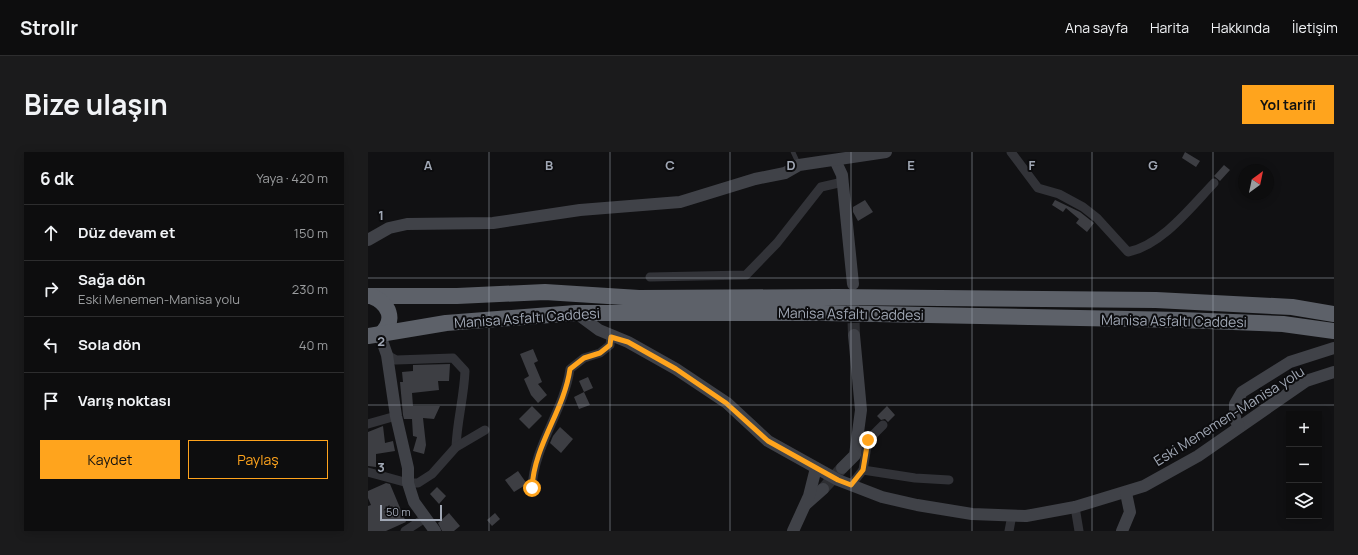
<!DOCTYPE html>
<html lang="tr">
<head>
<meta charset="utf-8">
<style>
	body { margin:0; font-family:Manrope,sans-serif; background:#1b1b1c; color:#f1f3f6 }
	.controls { position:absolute; right:12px; bottom:12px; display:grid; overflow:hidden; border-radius:0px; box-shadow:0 2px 10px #0003 }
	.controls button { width:36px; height:36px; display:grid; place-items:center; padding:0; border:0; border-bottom:1px solid #2d2d2e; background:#0d0d0e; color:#f1f3f6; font:20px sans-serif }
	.compass { position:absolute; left:870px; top:12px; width:36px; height:36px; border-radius:50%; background:#0d0d0e; box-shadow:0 2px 10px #0003; rotate:33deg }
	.scale { position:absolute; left:12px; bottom:10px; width:62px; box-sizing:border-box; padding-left:4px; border:2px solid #a1a8b5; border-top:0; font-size:11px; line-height:14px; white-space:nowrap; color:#a1a8b5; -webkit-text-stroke:3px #0c0c0e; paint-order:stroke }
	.stop { position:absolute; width:12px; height:12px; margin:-9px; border:3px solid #ffa41d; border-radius:50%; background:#fff }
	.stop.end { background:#ffa41d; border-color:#fff; box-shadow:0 1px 4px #0008 }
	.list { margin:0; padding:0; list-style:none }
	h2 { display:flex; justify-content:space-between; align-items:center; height:52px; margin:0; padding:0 16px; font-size:17px }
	h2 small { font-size:13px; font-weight:400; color:#9a9c9e }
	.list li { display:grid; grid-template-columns:26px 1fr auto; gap:12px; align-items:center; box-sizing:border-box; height:56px; padding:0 16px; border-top:1px solid #2d2d2e }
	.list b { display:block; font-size:15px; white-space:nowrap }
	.list p { margin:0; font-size:13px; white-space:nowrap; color:#9a9c9e }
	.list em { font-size:13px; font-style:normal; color:#9a9c9e }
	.actions { display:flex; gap:8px; padding:12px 16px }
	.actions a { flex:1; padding:9px 0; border:1px solid #ffa41d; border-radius:0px; text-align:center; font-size:14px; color:#ffa41d }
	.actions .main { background:#ffa41d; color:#111 }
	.icon { flex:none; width:22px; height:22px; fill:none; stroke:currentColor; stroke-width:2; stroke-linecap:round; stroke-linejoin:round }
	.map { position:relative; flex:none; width:966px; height:379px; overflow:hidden; border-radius:0px }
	header { display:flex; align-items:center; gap:24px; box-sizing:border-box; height:56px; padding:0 20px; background:#0d0d0e; border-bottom:1px solid #2d2d2e }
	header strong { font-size:19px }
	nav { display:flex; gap:22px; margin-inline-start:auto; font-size:14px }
	.intro { display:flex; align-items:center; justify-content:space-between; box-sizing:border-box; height:96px; padding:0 24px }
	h1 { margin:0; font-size:28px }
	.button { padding:10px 18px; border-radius:0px; background:#ffa41d; color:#111; font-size:14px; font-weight:700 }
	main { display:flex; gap:24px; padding:0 24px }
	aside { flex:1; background:#0d0d0e; border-radius:0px; box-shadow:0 2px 10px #0003 }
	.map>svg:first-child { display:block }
	.building { fill:#3d3e43 }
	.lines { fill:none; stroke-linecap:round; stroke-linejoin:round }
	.secondary-tunnel { stroke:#2e2f33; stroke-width:12; stroke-dasharray:12 6; stroke-linecap:butt }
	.lane { stroke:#323338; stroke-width:4.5 }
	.street { stroke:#323338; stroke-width:9 }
	.secondary { stroke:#404248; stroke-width:12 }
	.highway { stroke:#5d6169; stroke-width:16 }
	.route { stroke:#ffa41d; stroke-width:5 }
	.grid { fill:none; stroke:#a1a8b5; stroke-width:1; stroke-opacity:0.55 }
	.labels { text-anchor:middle; stroke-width:4; stroke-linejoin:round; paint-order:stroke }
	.street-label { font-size:14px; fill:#a1a8b5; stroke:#0c0c0e }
	.grid-label { font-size:13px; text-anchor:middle; font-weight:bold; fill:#a1a8b5; stroke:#0c0c0e; stroke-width:4; stroke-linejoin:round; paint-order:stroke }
</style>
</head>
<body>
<header>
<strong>Strollr</strong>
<nav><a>Ana sayfa</a><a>Harita</a><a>Hakkında</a><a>İletişim</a></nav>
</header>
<div class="intro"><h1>Bize ulaşın</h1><a class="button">Yol tarifi</a></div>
<main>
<aside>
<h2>6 dk<small>Yaya · 420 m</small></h2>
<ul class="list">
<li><svg class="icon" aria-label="ahead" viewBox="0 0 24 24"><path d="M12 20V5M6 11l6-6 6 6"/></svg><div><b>Düz devam et</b></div><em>150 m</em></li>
<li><svg class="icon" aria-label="right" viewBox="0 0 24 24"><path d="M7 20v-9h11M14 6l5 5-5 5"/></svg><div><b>Sağa dön</b><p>Eski Menemen-Manisa yolu</p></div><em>230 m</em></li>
<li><svg class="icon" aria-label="left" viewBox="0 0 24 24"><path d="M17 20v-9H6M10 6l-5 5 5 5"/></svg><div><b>Sola dön</b></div><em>40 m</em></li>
<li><svg class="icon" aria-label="arrive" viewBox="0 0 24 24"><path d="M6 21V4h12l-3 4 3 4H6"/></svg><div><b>Varış noktası</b></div></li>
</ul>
<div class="actions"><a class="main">Kaydet</a><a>Paylaş</a></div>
</aside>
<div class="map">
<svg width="966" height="379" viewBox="0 0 966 379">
	<rect width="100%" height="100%" fill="#111113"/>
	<g class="building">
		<polygon points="817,0 832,9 828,15 814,6"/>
		<polygon points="856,13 862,18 852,29 846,24"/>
		<polygon points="685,47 712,60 726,71 719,80 708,71 711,67 698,56 695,60 684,53 687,48"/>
		<polygon points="497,48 505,60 490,69 485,60 485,55"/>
		<polygon points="165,197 170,209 166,211 174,230 170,232 179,243 170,251 163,243 156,227 161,224 152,202"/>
		<polygon points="82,212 81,229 70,229 71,238 44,241 45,254 72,254 66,267 55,266 58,293 56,302 45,299 49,285 45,284 44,267 36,267 35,263 32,230 35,230 34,220 45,219 45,213"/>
		<polygon points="220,225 225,236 216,240 211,229"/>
		<polygon points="216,240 222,253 211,257 206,245"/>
		<polygon points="164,254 174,264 161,277 151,267"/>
		<polygon points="519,254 527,263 520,270 517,267 513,268 509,264"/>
		<polygon points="15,274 17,291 25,289 27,299 8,302 8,315 0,314 0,280"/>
		<polygon points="192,275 205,287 193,301 182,291 185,284"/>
		<polygon points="150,319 159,332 146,340 137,328"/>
		<polygon points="18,331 22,332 38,370 18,379 0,379 0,354 3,353 0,346 0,339"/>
		<polygon points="69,335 78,344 71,352 62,342"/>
		<polygon points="81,361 92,374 86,379 74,379 70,371"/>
		<polygon points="127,361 132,367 124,374 119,368"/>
	</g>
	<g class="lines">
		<g class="secondary-tunnel">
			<polyline points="485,153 486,183"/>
			<polyline points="455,337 474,316"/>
		</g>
		<polyline class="lane" points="425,0 431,13"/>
		<g class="street">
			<path d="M643,0L670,36L691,42L715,55L729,66L760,100C794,93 823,55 846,31"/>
			<polyline points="282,125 378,123 409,91 453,35 475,30"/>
			<path d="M19,203L28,208L85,206L97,219C96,245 89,269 88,295"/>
			<polyline points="0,272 28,264"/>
			<polyline points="495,318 500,288 515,273"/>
			<polyline points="0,320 40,331 50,331 64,322 88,295 117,278"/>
			<polyline points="483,333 495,318 547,326 581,328"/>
			<path d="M164,336C166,293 196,259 202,217L216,206L232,201L242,193L243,185"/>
			<polyline points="707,355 711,379"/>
			<polyline points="37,379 57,366"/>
			<polyline points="641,379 644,363"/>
		</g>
		<g class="secondary">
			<polyline points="467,8 474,23 485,132"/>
			<polyline points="0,88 21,76 39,72 125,71 212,58 312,50 387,27 417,21 431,13 518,0"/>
			<polyline points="208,161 231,178 260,190 308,217 359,251 400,289 470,328 514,345 549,353 604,362 658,364 707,355 776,334 830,304 938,229 966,220"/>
			<polyline points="12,183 19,203 28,264 40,316 40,331 46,350 67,379"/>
			<polyline points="871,275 867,267 867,252 874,240 922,210 966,196"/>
			<polyline points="474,316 487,303 493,258 486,183"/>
			<polyline points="438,352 455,337"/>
			<polyline points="425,379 441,344 448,316"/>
			<polyline points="754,379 762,360 758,341"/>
		</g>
		<g class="highway">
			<polyline points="0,144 89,144 177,140 271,146 468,145 788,148 924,155 966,162"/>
			<path d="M3,144C21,151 29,168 12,183"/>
			<polyline points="0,184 78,171 208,161 456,161 813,168 915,172 966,179"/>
		</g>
	</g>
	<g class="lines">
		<path class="route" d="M164,336C166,293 196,259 202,217L216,206L232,201L242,193L243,185L260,190L308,217L358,251L400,289L470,328L483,333L495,318L500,288"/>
	</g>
	<path class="grid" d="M121,0V379M242,0V379M362,0V379M483,0V379M604,0V379M724,0V379M845,0V379M0,126H966M0,253H966"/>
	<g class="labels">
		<g class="street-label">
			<text transform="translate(483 162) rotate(1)" y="5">Manisa Asfaltı Caddesi</text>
			<text transform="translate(159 166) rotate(-4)" y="5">Manisa Asfaltı Caddesi</text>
			<text transform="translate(806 169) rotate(1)" y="5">Manisa Asfaltı Caddesi</text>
			<text transform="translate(861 264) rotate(-32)" y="5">Eski Menemen-Manisa yolu</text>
		</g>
	</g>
	<g class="grid-label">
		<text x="60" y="18">A</text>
		<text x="181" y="18">B</text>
		<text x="302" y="18">C</text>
		<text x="423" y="18">D</text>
		<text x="543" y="18">E</text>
		<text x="664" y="18">F</text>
		<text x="785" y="18">G</text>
		<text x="13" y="68">1</text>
		<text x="13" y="194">2</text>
		<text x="13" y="320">3</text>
	</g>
</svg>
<div class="controls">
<button>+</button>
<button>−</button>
<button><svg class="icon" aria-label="layers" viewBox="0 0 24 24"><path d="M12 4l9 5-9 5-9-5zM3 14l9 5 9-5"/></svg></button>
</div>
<svg class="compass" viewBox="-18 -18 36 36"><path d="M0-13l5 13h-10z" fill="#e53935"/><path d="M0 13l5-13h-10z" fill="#9a9c9e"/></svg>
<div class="scale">50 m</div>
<div class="stop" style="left:164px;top:336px"></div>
<div class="stop end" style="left:500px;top:288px"></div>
</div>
</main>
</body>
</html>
